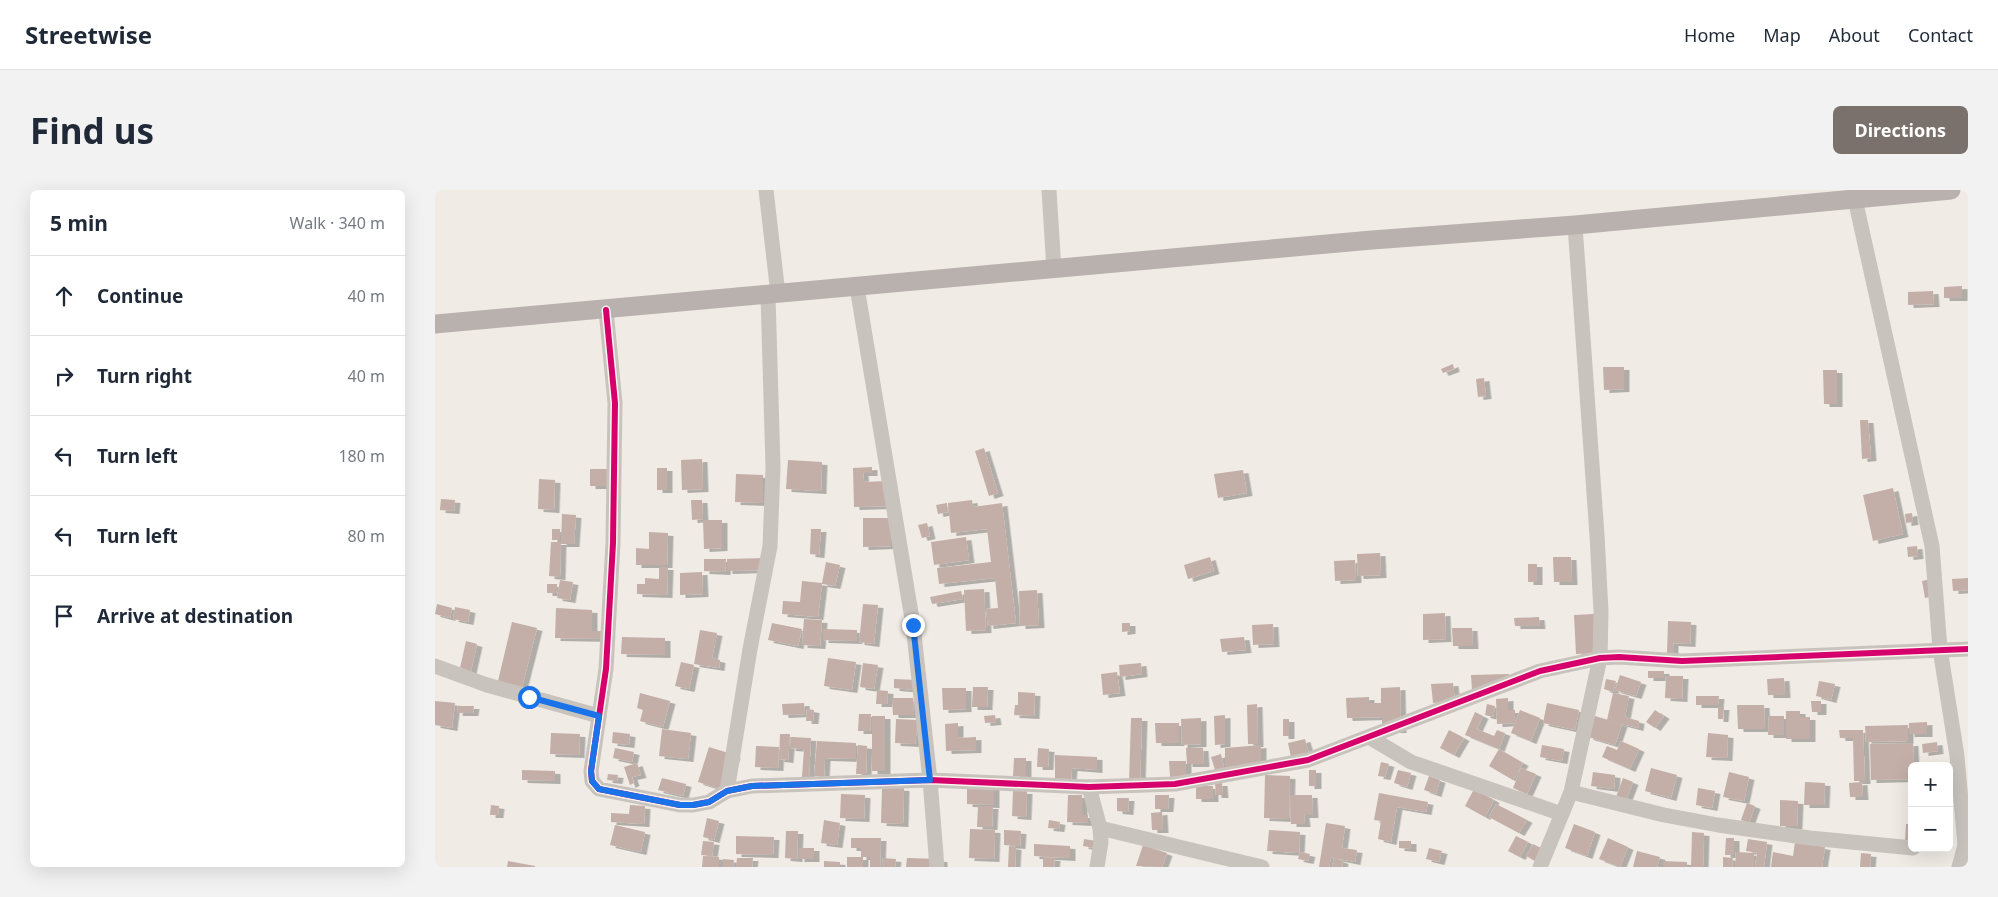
<!DOCTYPE html>
<html lang="en">
<head>
<meta charset="utf-8">
<style>
	body { margin:0; font-family:"Noto Sans",sans-serif; background:#f2f2f3; color:#1f2937 }
	.controls { position:absolute; right:15px; bottom:15px; display:grid; overflow:hidden; border-radius:8px; box-shadow:0 5px 20px #0002 }
	.controls button { width:45px; height:45px; display:grid; place-items:center; padding:0; border:0; border-bottom:1px solid #e0e1e3; background:#fff; color:#1f2937; font:25px sans-serif }
	.stop { position:absolute; width:15px; height:15px; margin:-11px; border:4px solid #1a73e8; border-radius:50%; background:#fff }
	.stop.end { background:#1a73e8; border-color:#fff; box-shadow:0 1px 5px #0008 }
	.list { margin:0; padding:0; list-style:none }
	h2 { display:flex; justify-content:space-between; align-items:center; height:65px; margin:0; padding:0 20px; font-size:21px }
	h2 small { font-size:16px; font-weight:400; color:#747a83 }
	.list li { display:grid; grid-template-columns:32px 1fr auto; gap:15px; align-items:center; box-sizing:border-box; height:80px; padding:0 20px; border-top:1px solid #e0e1e3 }
	.list b { display:block; font-size:19px; white-space:nowrap }
	.list em { font-size:16px; font-style:normal; color:#747a83 }
	.icon { flex:none; width:28px; height:28px; fill:none; stroke:currentColor; stroke-width:2; stroke-linecap:round; stroke-linejoin:round }
	.map { position:relative; flex:none; width:1533px; height:677px; overflow:hidden; border-radius:8px }
	header { display:flex; align-items:center; gap:30px; box-sizing:border-box; height:70px; padding:0 25px; background:#fff; border-bottom:1px solid #e0e1e3 }
	header strong { font-size:24px }
	nav { display:flex; gap:28px; margin-inline-start:auto; font-size:18px }
	.intro { display:flex; align-items:center; justify-content:space-between; box-sizing:border-box; height:120px; padding:0 30px }
	h1 { margin:0; font-size:35px }
	.button { padding:12px 22px; border-radius:8px; background:#7a716c; color:#fff; font-size:18px; font-weight:700 }
	main { display:flex; gap:30px; padding:0 30px }
	aside { flex:1; background:#fff; border-radius:8px; box-shadow:0 5px 20px #0002 }
	.map>svg:first-child { display:block }
	.building { fill:#c3afa7; filter:url(#shadow) }
	.lines { fill:none; stroke-linecap:round; stroke-linejoin:round }
	.minor { stroke:#c9c3be; stroke-width:15 }
	.major { stroke:#b8b1ad; stroke-width:19 }
	.cycleway-casing { stroke:#fbf5ee; stroke-width:9 }
	.cycleway { stroke:#d6006c; stroke-width:6 }
	.route { stroke:#1a73e8; stroke-width:6 }
</style>
</head>
<body>
<header>
<strong>Streetwise</strong>
<nav><a>Home</a><a>Map</a><a>About</a><a>Contact</a></nav>
</header>
<div class="intro"><h1>Find us</h1><a class="button">Directions</a></div>
<main>
<aside>
<h2>5 min<small>Walk · 340 m</small></h2>
<ul class="list">
<li><svg class="icon" aria-label="ahead" viewBox="0 0 24 24"><path d="M12 20V5M6 11l6-6 6 6"/></svg><div><b>Continue</b></div><em>40 m</em></li>
<li><svg class="icon" aria-label="right" viewBox="0 0 24 24"><path d="M7 20v-9h11M14 6l5 5-5 5"/></svg><div><b>Turn right</b></div><em>40 m</em></li>
<li><svg class="icon" aria-label="left" viewBox="0 0 24 24"><path d="M17 20v-9H6M10 6l-5 5 5 5"/></svg><div><b>Turn left</b></div><em>180 m</em></li>
<li><svg class="icon" aria-label="left" viewBox="0 0 24 24"><path d="M17 20v-9H6M10 6l-5 5 5 5"/></svg><div><b>Turn left</b></div><em>80 m</em></li>
<li><svg class="icon" aria-label="arrive" viewBox="0 0 24 24"><path d="M6 21V4h12l-3 4 3 4H6"/></svg><div><b>Arrive at destination</b></div></li>
</ul>
</aside>
<div class="map">
<svg width="1533" height="677" viewBox="0 0 1533 677">
	<defs>
		<filter id="shadow"><feDropShadow dx="5.5" dy="3" stdDeviation="0" flood-color="#0004"/></filter>
	</defs>
	<rect width="100%" height="100%" fill="#f0ebe5"/>
	<g class="building">
		<polygon points="1527,96 1527,108 1509,108 1509,97"/>
		<polygon points="1498,101 1499,114 1473,115 1473,102"/>
		<polygon points="1018,174 1019,179 1008,183 1006,179"/>
		<polygon points="1168,177 1189,177 1189,199 1169,200"/>
		<polygon points="1388,180 1402,180 1402,214 1389,214"/>
		<polygon points="1049,188 1051,206 1043,207 1041,189"/>
		<polygon points="1425,230 1433,230 1436,268 1427,269"/>
		<polygon points="549,258 563,303 554,306 540,261"/>
		<polygon points="267,269 268,299 247,300 246,270"/>
		<polygon points="353,270 387,272 386,301 351,299"/>
		<polygon points="437,277 437,283 428,283 429,292 452,291 453,316 419,317 418,278"/>
		<rect x="222" y="278" width="10" height="22"/>
		<rect x="155" y="279" width="23" height="17"/>
		<polygon points="808,280 812,303 783,308 779,284"/>
		<polygon points="301,284 328,285 328,313 300,312"/>
		<polygon points="104,289 120,290 119,320 103,319"/>
		<polygon points="1458,298 1468,344 1438,351 1428,305"/>
		<polygon points="6,309 20,310 19,321 5,320"/>
		<polygon points="256,310 267,310 268,329 257,330"/>
		<polygon points="537,310 538,317 567,313 581,433 553,436 551,419 563,418 560,388 504,394 502,378 556,372 552,339 516,343 513,313"/>
		<polygon points="512,313 513,322 503,324 501,315"/>
		<polygon points="1477,323 1478,332 1471,333 1470,324"/>
		<polygon points="127,324 141,325 139,354 126,354"/>
		<polygon points="428,328 456,328 456,356 428,357"/>
		<polygon points="268,330 287,330 287,358 269,359"/>
		<polygon points="492,333 495,346 487,348 483,335"/>
		<rect x="117" y="339" width="8" height="11"/>
		<polygon points="376,339 386,339 384,365 375,364"/>
		<polygon points="214,342 233,343 232,375 201,375 201,358 214,359"/>
		<polygon points="531,347 534,370 499,375 496,352"/>
		<polygon points="116,352 126,352 125,387 114,386"/>
		<polygon points="1482,356 1483,366 1473,367 1472,357"/>
		<polygon points="945,363 946,385 923,386 922,364"/>
		<polygon points="775,367 779,381 753,389 749,375"/>
		<polygon points="1118,367 1136,367 1137,392 1119,392"/>
		<polygon points="330,368 330,380 292,381 292,369"/>
		<polygon points="269,369 291,369 290,382 269,381"/>
		<polygon points="920,370 921,390 900,391 899,371"/>
		<polygon points="391,372 405,375 400,396 387,394 383,427 347,424 348,411 365,412 367,391 387,393"/>
		<rect x="1093" y="374" width="9" height="18"/>
		<polygon points="224,377 233,377 232,405 202,404 202,394 210,394 210,388 224,389"/>
		<polygon points="267,382 268,404 245,405 245,383"/>
		<polygon points="1533,388 1533,400 1518,401 1517,389"/>
		<polygon points="1496,389 1499,406 1490,408 1487,391"/>
		<polygon points="125,390 138,392 135,410 122,408"/>
		<rect x="112" y="394" width="10" height="9"/>
		<polygon points="549,399 551,440 531,441 529,400"/>
		<polygon points="602,400 604,435 585,436 584,401"/>
		<polygon points="526,401 528,409 497,414 495,407"/>
		<polygon points="2,414 17,418 15,428 0,424"/>
		<polygon points="428,414 443,415 439,454 424,452"/>
		<polygon points="20,417 35,420 33,432 18,429"/>
		<polygon points="121,418 157,420 157,441 172,441 172,449 120,448"/>
		<polygon points="1010,423 1011,449 988,450 988,424"/>
		<polygon points="1159,424 1160,463 1141,464 1139,425"/>
		<polygon points="1104,427 1105,436 1080,436 1079,428"/>
		<polygon points="369,429 387,430 385,456 367,455"/>
		<polygon points="1233,431 1256,432 1255,454 1238,453 1238,465 1232,464"/>
		<polygon points="77,432 102,438 87,497 63,491"/>
		<polygon points="337,433 367,439 363,456 333,450"/>
		<polygon points="687,433 695,433 695,441 687,442"/>
		<polygon points="838,434 839,454 818,455 817,435"/>
		<polygon points="1017,438 1037,438 1038,456 1018,456"/>
		<polygon points="388,439 422,440 422,451 388,450"/>
		<polygon points="265,440 282,443 277,468 285,470 284,478 259,474"/>
		<polygon points="187,447 230,448 230,465 186,464"/>
		<polygon points="809,447 811,460 787,462 785,449"/>
		<polygon points="31,451 42,454 36,481 25,478"/>
		<polygon points="393,468 421,472 417,500 389,496"/>
		<polygon points="246,472 259,475 254,499 240,496"/>
		<polygon points="428,473 443,475 439,499 425,497"/>
		<polygon points="706,473 707,484 685,487 684,475"/>
		<rect x="1213" y="481" width="16" height="7"/>
		<polygon points="682,482 685,503 668,505 666,484"/>
		<polygon points="1074,484 1074,491 1037,500 1036,485"/>
		<polygon points="1185,485 1206,492 1201,506 1180,500"/>
		<polygon points="1231,486 1248,486 1247,509 1230,508"/>
		<polygon points="1349,488 1350,505 1333,505 1332,489"/>
		<polygon points="459,489 483,490 482,500 459,498"/>
		<polygon points="1171,489 1181,491 1178,502 1169,499"/>
		<polygon points="1384,491 1400,494 1396,510 1381,506"/>
		<polygon points="1018,493 1020,511 998,513 996,494"/>
		<polygon points="538,497 553,497 552,517 537,517"/>
		<polygon points="965,497 966,540 947,540 947,527 912,528 911,508 934,507 934,513 946,513 946,498"/>
		<polygon points="507,498 531,498 531,519 508,520"/>
		<polygon points="442,500 453,501 452,514 441,514"/>
		<polygon points="583,502 600,503 599,526 579,525 580,515 583,515"/>
		<polygon points="205,503 235,511 228,537 205,531 208,520 202,518"/>
		<polygon points="1178,503 1194,506 1190,527 1204,531 1203,538 1172,530"/>
		<polygon points="1261,506 1284,506 1283,515 1261,515"/>
		<polygon points="457,508 478,508 479,525 458,525"/>
		<polygon points="1073,508 1073,520 1080,520 1080,533 1062,534 1061,509"/>
		<polygon points="0,511 20,513 17,538 0,535"/>
		<polygon points="1376,511 1386,511 1386,522 1377,522"/>
		<polygon points="369,513 370,524 348,525 347,514"/>
		<polygon points="1112,513 1144,520 1140,540 1108,533"/>
		<polygon points="822,514 823,554 813,554 812,515"/>
		<polygon points="1052,514 1060,516 1058,527 1050,525"/>
		<polygon points="1302,515 1329,515 1330,539 1303,539"/>
		<polygon points="23,516 39,516 38,523 22,523"/>
		<polygon points="1283,517 1289,517 1288,529 1283,529"/>
		<polygon points="372,519 379,520 378,531 371,531"/>
		<polygon points="1085,520 1105,528 1096,551 1076,543"/>
		<polygon points="1220,520 1229,526 1220,538 1211,532"/>
		<polygon points="1351,521 1365,521 1365,527 1375,527 1375,549 1351,549"/>
		<polygon points="1040,522 1048,526 1042,539 1059,546 1062,540 1070,543 1064,559 1088,573 1078,590 1054,576 1064,559 1030,545"/>
		<polygon points="424,524 436,524 435,541 423,541"/>
		<polygon points="560,525 561,532 550,533 549,526"/>
		<polygon points="790,525 790,554 780,555 779,526"/>
		<rect x="437" y="526" width="13" height="55"/>
		<polygon points="1160,526 1187,534 1180,555 1153,547"/>
		<polygon points="1334,526 1349,526 1349,545 1333,545"/>
		<polygon points="696,528 707,528 705,592 694,592"/>
		<polygon points="766,528 766,554 747,555 746,529"/>
		<polygon points="461,529 483,530 480,554 460,553"/>
		<rect x="848" y="529" width="6" height="17"/>
		<polygon points="1492,532 1492,544 1474,544 1474,533"/>
		<polygon points="523,533 523,548 541,547 541,560 511,561 510,534"/>
		<polygon points="720,533 744,533 744,553 721,553"/>
		<polygon points="1473,535 1473,551 1431,552 1430,536"/>
		<polygon points="227,539 256,543 253,569 224,566"/>
		<polygon points="1014,540 1029,548 1019,565 1005,558"/>
		<polygon points="1404,540 1428,540 1430,591 1419,591 1418,548 1405,548"/>
		<polygon points="178,542 195,544 194,555 177,553"/>
		<polygon points="116,543 145,544 144,565 115,564"/>
		<polygon points="1273,543 1293,545 1292,568 1271,567"/>
		<polygon points="345,544 355,544 353,570 344,569"/>
		<polygon points="356,547 376,548 374,587 367,587 369,559 355,558"/>
		<polygon points="870,549 875,567 857,572 853,553"/>
		<polygon points="382,551 421,553 421,569 390,568 389,587 379,586"/>
		<polygon points="1186,551 1204,559 1195,579 1167,567 1172,556 1182,560"/>
		<polygon points="1502,552 1503,561 1488,563 1487,554"/>
		<polygon points="1478,553 1479,576 1477,576 1477,589 1436,590 1435,554"/>
		<polygon points="423,555 432,556 431,584 421,584"/>
		<polygon points="826,555 826,577 790,578 790,558"/>
		<polygon points="1107,555 1129,559 1127,571 1105,567"/>
		<polygon points="321,556 344,557 343,578 320,577"/>
		<polygon points="274,557 300,565 289,600 263,592"/>
		<polygon points="180,558 199,562 197,572 178,568"/>
		<polygon points="603,558 614,559 613,577 602,577"/>
		<polygon points="751,558 768,558 769,574 752,574"/>
		<polygon points="786,564 789,578 780,580 776,567"/>
		<polygon points="620,565 662,567 662,580 637,578 636,590 620,590"/>
		<polygon points="579,568 591,568 591,587 578,586"/>
		<polygon points="734,571 751,571 751,586 735,587"/>
		<polygon points="946,572 954,574 950,587 943,586"/>
		<polygon points="202,573 206,585 197,587 199,593 195,595 189,577"/>
		<polygon points="1086,578 1101,584 1092,604 1078,598"/>
		<polygon points="1216,578 1242,585 1236,608 1210,601"/>
		<polygon points="87,580 120,581 120,591 87,590"/>
		<rect x="874" y="580" width="7" height="16"/>
		<polygon points="963,580 976,583 972,597 959,593"/>
		<polygon points="1158,582 1180,585 1179,599 1156,596"/>
		<polygon points="1294,582 1314,587 1309,611 1288,607"/>
		<polygon points="173,584 183,585 182,591 172,590"/>
		<polygon points="830,585 855,586 854,629 829,628"/>
		<polygon points="994,586 1005,590 1001,604 989,600"/>
		<polygon points="227,588 251,594 248,606 223,600"/>
		<polygon points="1188,588 1198,592 1191,610 1181,607"/>
		<polygon points="1370,592 1390,593 1389,615 1369,615"/>
		<polygon points="1427,592 1428,607 1415,607 1414,593"/>
		<polygon points="780,593 787,593 788,605 781,605"/>
		<polygon points="532,596 559,596 559,615 532,614"/>
		<rect x="761" y="596" width="17" height="13"/>
		<polygon points="447,597 469,598 468,634 446,633"/>
		<polygon points="1263,598 1280,601 1277,618 1261,615"/>
		<polygon points="1039,599 1059,610 1050,627 1030,616"/>
		<polygon points="578,601 592,601 591,627 577,626"/>
		<polygon points="944,603 993,612 991,622 962,617 956,652 943,649 946,631 939,630"/>
		<polygon points="406,604 430,605 429,629 405,628"/>
		<polygon points="633,605 647,605 647,625 653,625 653,633 632,632"/>
		<polygon points="720,605 734,605 733,619 720,619"/>
		<polygon points="855,605 877,605 878,625 869,625 870,634 856,634"/>
		<polygon points="682,608 694,608 693,622 682,621"/>
		<polygon points="1345,610 1363,611 1362,636 1345,636"/>
		<polygon points="1312,613 1320,616 1314,633 1306,630"/>
		<polygon points="1061,614 1092,630 1084,643 1054,627"/>
		<polygon points="56,615 64,616 63,625 55,625"/>
		<polygon points="195,615 210,616 209,634 176,632 176,623 194,624"/>
		<polygon points="543,616 558,616 557,637 542,637"/>
		<polygon points="727,622 728,640 717,640 716,623"/>
		<polygon points="272,628 284,631 279,650 268,647"/>
		<polygon points="389,630 405,633 402,655 386,653"/>
		<polygon points="614,630 625,632 624,639 613,638"/>
		<polygon points="891,633 910,636 907,658 922,660 920,672 894,667 896,667 894,677 884,677"/>
		<polygon points="1139,634 1160,642 1152,666 1130,658"/>
		<polygon points="1471,634 1477,634 1477,651 1470,651"/>
		<polygon points="180,635 210,642 206,662 175,655"/>
		<polygon points="535,639 560,640 559,669 534,668"/>
		<polygon points="569,640 586,641 585,656 569,655"/>
		<polygon points="834,640 865,642 864,663 832,661"/>
		<polygon points="351,641 363,641 362,669 350,668"/>
		<polygon points="1257,642 1269,643 1268,677 1256,677"/>
		<polygon points="301,646 339,647 338,665 301,664"/>
		<polygon points="1081,646 1093,652 1085,667 1073,661"/>
		<polygon points="416,648 446,648 445,677 435,677 435,667 428,667 428,677 412,677 412,667 426,667 426,658 416,658"/>
		<polygon points="1173,648 1193,657 1185,677 1164,669"/>
		<polygon points="1291,648 1299,648 1299,665 1290,665"/>
		<polygon points="649,649 661,651 660,658 648,656"/>
		<polygon points="1313,649 1332,652 1329,677 1320,677 1322,663 1324,663 1311,661"/>
		<polygon points="268,651 279,652 277,666 266,665"/>
		<polygon points="964,651 976,651 976,659 964,658"/>
		<polygon points="1360,652 1390,657 1387,677 1336,677 1338,662 1358,666"/>
		<polygon points="599,654 635,656 635,668 599,666"/>
		<polygon points="1098,654 1106,658 1100,671 1091,666"/>
		<polygon points="708,655 732,663 727,677 701,676"/>
		<polygon points="574,656 581,657 580,677 573,677"/>
		<rect x="364" y="658" width="15" height="11"/>
		<polygon points="994,658 1007,661 1004,672 991,669"/>
		<polygon points="1202,661 1225,667 1222,677 1198,677"/>
		<polygon points="865,662 875,664 873,671 863,669"/>
		<polygon points="1301,662 1319,663 1319,677 1300,677"/>
		<polygon points="1426,663 1436,664 1435,677 1425,677"/>
		<polygon points="268,666 284,667 284,677 267,677"/>
		<polygon points="608,667 620,668 619,677 608,677"/>
		<polygon points="1288,667 1298,668 1297,677 1288,677"/>
		<polygon points="302,668 318,668 317,677 301,677"/>
		<polygon points="448,668 461,669 460,677 447,677"/>
		<polygon points="472,668 507,669 507,677 471,677"/>
		<polygon points="899,668 908,671 907,677 897,677"/>
		<polygon points="288,669 299,670 298,677 288,677"/>
		<polygon points="73,671 100,676 100,677 72,677"/>
		<polygon points="389,671 405,672 405,677 389,677"/>
		<polygon points="1228,671 1252,672 1252,677 1228,677"/>
	</g>
	<g class="lines">
		<g class="minor">
			<polyline points="331,0 343,104"/>
			<polyline points="614,0 619,80"/>
			<polyline points="1418,0 1497,356 1505,459 1522,566 1530,655 1524,677"/>
			<polyline points="422,97 478,435 495,590 502,677"/>
			<polyline points="171,120 180,213 178,353 171,479 156,581 157,591 164,599 245,615 258,615 274,612 292,601 317,596 495,590 654,597 740,594 873,570 1105,481 1165,468 1184,467 1247,471 1533,459"/>
			<polyline points="0,476 52,495 164,526"/>
			<polyline points="934,547 976,572 1127,624"/>
			<polyline points="654,597 665,638 666,652 662,677"/>
			<polyline points="292,601 315,459 335,356 338,277 333,105"/>
			<polyline points="1136,602 1229,625 1283,635 1375,648 1478,658"/>
			<polyline points="665,638 827,677"/>
			<polyline points="1105,677 1136,602 1165,468 1166,422 1162,345 1140,35"/>
		</g>
		<polyline class="major" points="0,134 937,50 1140,35 1516,0"/>
		<g class="cycleway-casing">
			<polyline id="cycleway" points="171,120 180,213 178,353 171,479 156,581 157,591 164,599 245,615 258,615 274,612 292,601 317,596 495,590 654,597 740,594 873,570 1105,481 1165,468 1184,467 1247,471 1533,459"/>
		</g>
		<use href="#cycleway" class="cycleway"/>
	</g>
	<g class="lines">
		<polyline class="route" points="94,507 164,526 156,581 157,591 164,599 245,615 258,615 274,612 292,601 317,596 495,590 478,435"/>
	</g>
</svg>
<div class="controls">
<button>+</button>
<button>−</button>
</div>
<div class="stop" style="left:94px;top:507px"></div>
<div class="stop end" style="left:478px;top:435px"></div>
</div>
</main>
</body>
</html>
